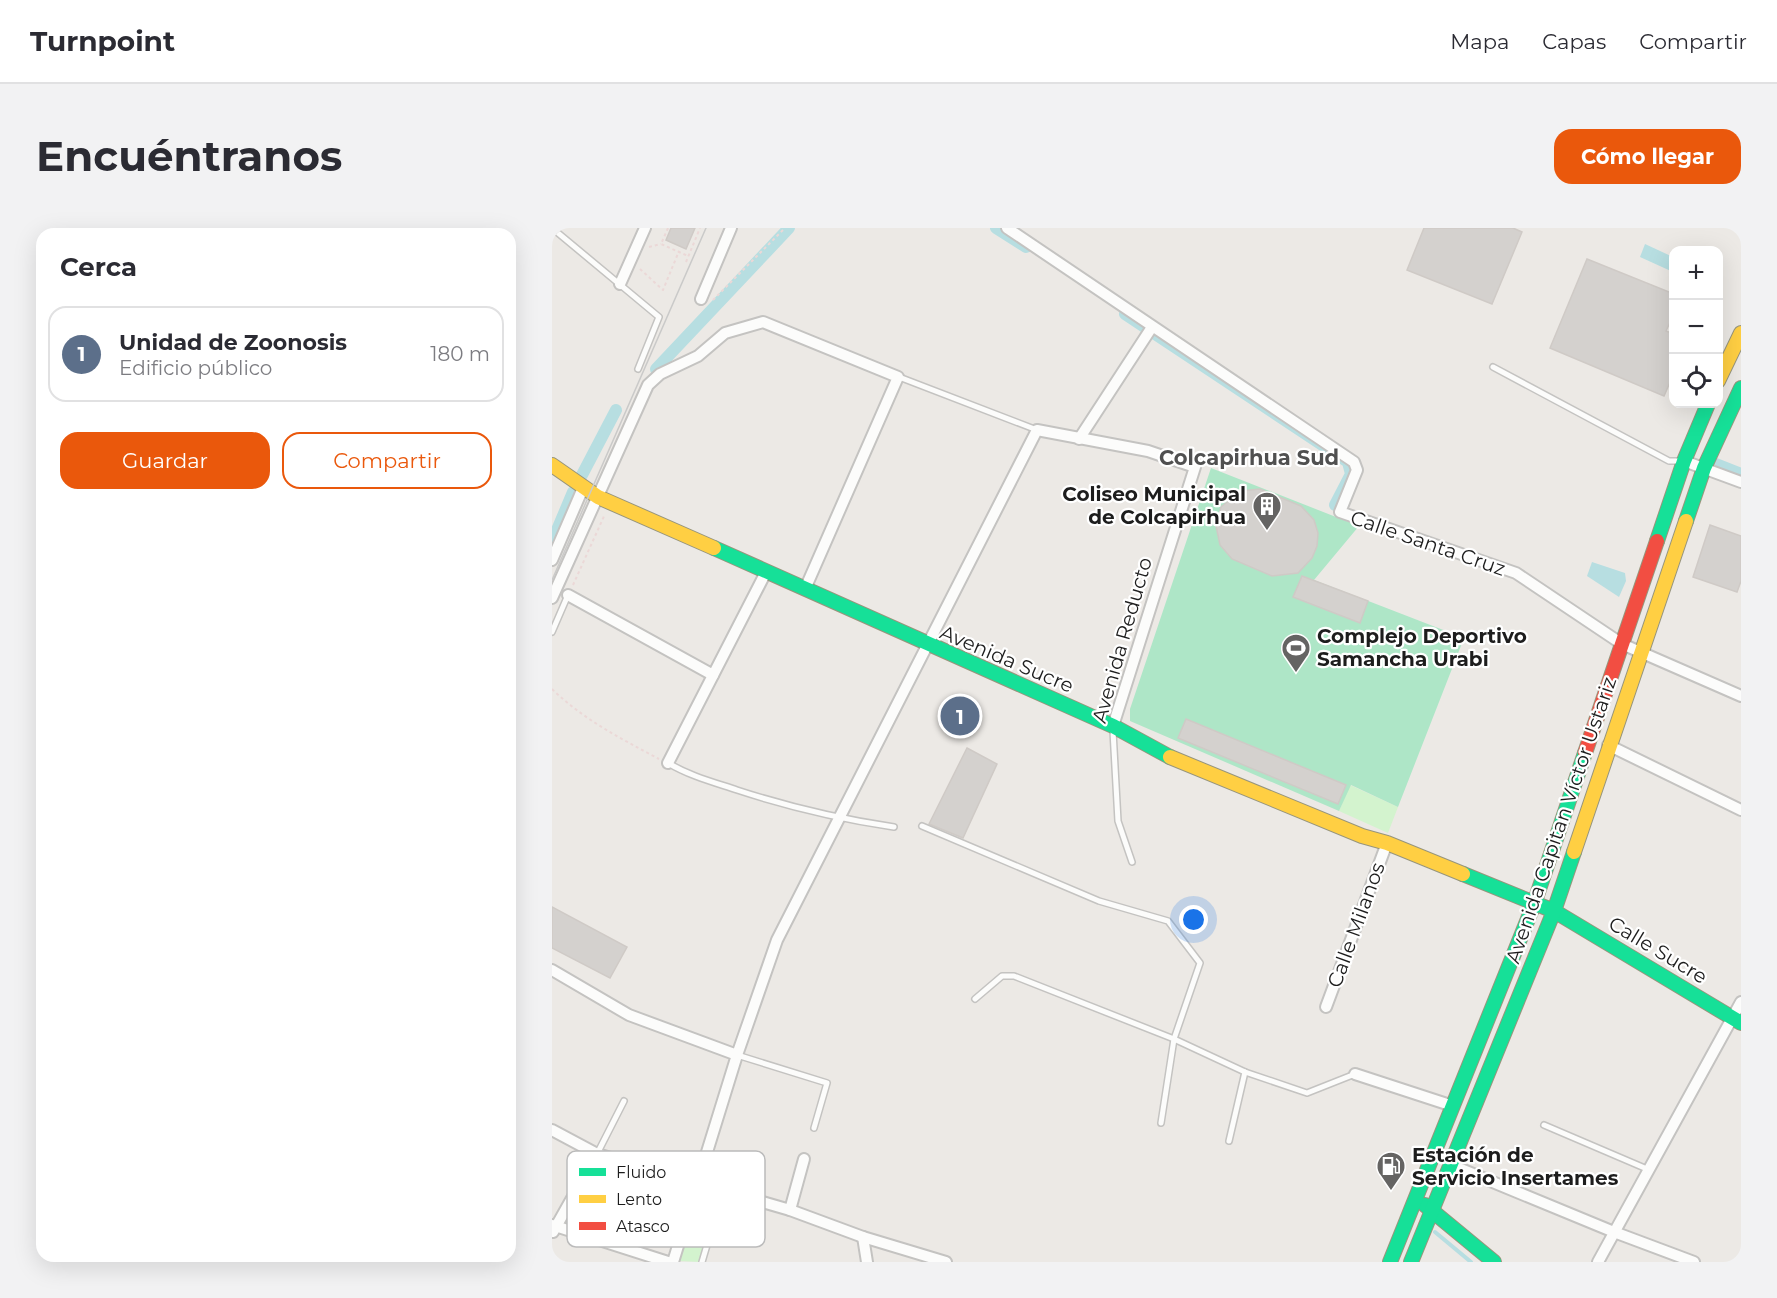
<!DOCTYPE html>
<html lang="es">
<head>
<meta charset="utf-8">
<style>
	body { margin:0; font-family:Montserrat,sans-serif; background:#f2f2f3; color:#2b2b33 }
	.controls { position:absolute; right:18px; top:18px; display:grid; overflow:hidden; border-radius:12px; box-shadow:0 6px 24px #0002 }
	.controls button { width:54px; height:54px; display:grid; place-items:center; padding:0; border:0; border-bottom:2px solid #e1e1e2; background:#fff; color:#2b2b33; font:30px sans-serif }
	.you { position:absolute; left:642px; top:692px; width:21px; height:21px; margin:-15px; border:4px solid #fff; border-radius:50%; background:#1a73e8; box-shadow:0 0 0 9px #1a73e833 }
	.badge { display:grid; place-items:center; width:39px; height:39px; border-radius:50%; background:#ea580c; color:#fff; font-size:20px; font-weight:700 }
	.pin { position:absolute; translate:-50% -50%; border:3px solid #fff; box-shadow:0 2px 6px #0006 }
	.list { margin:0; padding:0; list-style:none }
	h2 { display:flex; justify-content:space-between; align-items:center; height:78px; margin:0; padding:0 24px; font-size:26px }
	h2 small { font-size:20px; font-weight:400; color:#7c7c81 }
	.list li { display:grid; grid-template-columns:39px 1fr auto; gap:18px; align-items:center; box-sizing:border-box; height:96px; margin:0 12px 12px; padding:0 12px; border:2px solid #e1e1e2; border-radius:18px }
	.list b { display:block; font-size:22px; white-space:nowrap }
	.list p { margin:0; font-size:20px; white-space:nowrap; color:#7c7c81 }
	.list em { font-size:20px; font-style:normal; color:#7c7c81 }
	.actions { display:flex; gap:12px; padding:18px 24px }
	.actions a { flex:1; padding:14px 0; border:2px solid #ea580c; border-radius:18px; text-align:center; font-size:21px; color:#ea580c }
	.actions .main { background:#ea580c; color:#fff }
	.icon { flex:none; width:33px; height:33px; fill:none; stroke:currentColor; stroke-width:2; stroke-linecap:round; stroke-linejoin:round }
	.map { position:relative; flex:none; width:1189px; height:1034px; overflow:hidden; border-radius:18px }
	header { display:flex; align-items:center; gap:36px; box-sizing:border-box; height:84px; padding:0 30px; background:#fff; border-bottom:2px solid #e1e1e2 }
	header strong { font-size:28px }
	nav { display:flex; gap:33px; margin-inline-start:auto; font-size:21px }
	.intro { display:flex; align-items:center; justify-content:space-between; box-sizing:border-box; height:144px; padding:0 36px }
	h1 { margin:0; font-size:42px }
	.button { padding:15px 27px; border-radius:18px; background:#ea580c; color:#fff; font-size:21px; font-weight:700 }
	main { display:flex; gap:36px; padding:0 36px }
	aside { flex:1; background:#fff; border-radius:18px; box-shadow:0 6px 24px #0002 }
	.map>svg:first-child { display:block }
	.park { fill:#d3f3ce }
	.pitch { fill:#aee6c7 }
	.water { fill:#b7dee1 }
	.lines { fill:none; stroke-linecap:round; stroke-linejoin:round }
	.stream { stroke:#b7dee1; stroke-width:4 }
	.canal { stroke:#b7dee1; stroke-width:12 }
	.building { fill:#d4d1ce; stroke:#cfcac6; stroke-width:1.5 }
	.lane-casing { stroke:#c4c3c1; stroke-width:8 }
	.street-casing { stroke:#c4c3c1; stroke-width:14 }
	.fast-casing { stroke:#97957c; stroke-width:16 }
	.slow-casing { stroke:#97957c; stroke-width:16 }
	.jam-casing { stroke:#97957c; stroke-width:16 }
	.path { stroke:#ebd8d7; stroke-width:2; stroke-dasharray:3 3; stroke-linecap:butt }
	.lane { stroke:#fcfcfb; stroke-width:5 }
	.street { stroke:#fcfcfb; stroke-width:10 }
	.fast { stroke:#16e098; stroke-width:14 }
	.slow { stroke:#ffcf43; stroke-width:14 }
	.jam { stroke:#f24e42; stroke-width:14 }
	.tram { stroke:#cacac9; stroke-width:1.5 }
	.labels { text-anchor:middle; stroke-width:4.5; stroke-linejoin:round; paint-order:stroke }
	.poi-label { font-size:20px; font-weight:bold; fill:#1d1d1d; stroke:#fff; text-anchor:start }
	.street-label { font-size:20px; fill:#1d1d1d; stroke:#fff }
	.neighbourhood-label { font-size:21px; font-weight:bold; fill:#505050; stroke:#fff }
	.key { fill:#fff; stroke:#bbb; stroke-width:1.5 }
	.key-label { font-size:16px; fill:#1d1d1d }
</style>
</head>
<body>
<header>
<strong>Turnpoint</strong>
<nav><a>Mapa</a><a>Capas</a><a>Compartir</a></nav>
</header>
<div class="intro"><h1>Encuéntranos</h1><a class="button">Cómo llegar</a></div>
<main>
<aside>
<h2>Cerca<small></small></h2>
<ul class="list">
<li><span class="badge" style="background:#5c6f8a">1</span><div><b>Unidad de Zoonosis</b><p>Edificio público</p></div><em>180 m</em></li>
</ul>
<div class="actions"><a class="main">Guardar</a><a>Compartir</a></div>
</aside>
<div class="map">
<svg width="1189" height="1034" viewBox="0 0 1189 1034">
	<rect width="100%" height="100%" fill="#ece9e5"/>
	<g class="park">
		<polygon points="798,557 846,579 836,605 787,583"/>
		<polygon points="150,959 169,965 148,1034 127,1033"/>
	</g>
	<polygon class="pitch" points="659,240 807,298 762,352 912,410 846,579 799,557 787,583 578,493 578,481"/>
	<g class="water">
		<polygon points="1093,16 1121,29 1121,44 1088,29"/>
		<polygon points="1040,334 1073,345 1074,353 1067,369 1035,348"/>
	</g>
	<g class="lines">
		<polyline class="stream" points="883,1004 919,1034"/>
		<g class="canal">
			<polyline points="444,0 474,19"/>
			<polyline points="573,86 796,234 799,246 783,277"/>
			<polyline points="104,141 237,0"/>
			<polyline points="1164,236 1189,246"/>
			<polyline points="30,247 64,182"/>
			<polyline points="0,314 21,264"/>
		</g>
	</g>
	<g class="building">
		<polygon points="119,0 143,0 134,21 114,12"/>
		<polygon points="872,0 961,0 970,4 940,76 855,42"/>
		<polygon points="1035,31 1122,66 1122,86 1114,103 1122,106 1122,145 1112,168 998,120"/>
		<polygon points="708,261 749,278 762,292 766,305 765,318 760,330 746,345 720,348 680,331 668,317 664,298 669,279 689,263"/>
		<polygon points="1158,297 1189,308 1189,353 1185,364 1141,349"/>
		<polygon points="750,348 816,373 808,395 741,369"/>
		<polygon points="634,491 794,557 786,576 626,510"/>
		<polygon points="415,520 445,536 411,610 377,596"/>
		<polygon points="0,679 75,719 58,750 0,720"/>
	</g>
	<g class="lines">
		<g class="lane-casing">
			<g id="lane">
				<polyline points="0,0 107,89 86,141"/>
				<polyline points="941,139 1117,233 1130,233"/>
				<polyline points="347,149 485,202"/>
				<polyline points="0,404 16,367"/>
				<polyline points="561,503 566,593 580,634"/>
				<path d="M116,535C138,548 161,554 185,562C237,579 288,591 342,599"/>
				<polyline points="370,598 547,673 616,693 648,735 622,811 609,895"/>
				<polyline points="423,771 450,748 462,748 622,811 693,844 755,865 803,846"/>
				<polyline points="185,827 275,855 262,900"/>
				<polyline points="992,897 1095,941"/>
				<polyline points="677,913 693,844"/>
				<polyline points="45,926 72,873"/>
				<polyline points="150,1034 171,963"/>
			</g>
		</g>
		<g class="street-casing">
			<g id="street">
				<polyline points="455,0 802,234 805,242 788,284 964,345 1070,416 1189,468"/>
				<polyline points="68,56 93,0"/>
				<polyline points="149,71 179,0"/>
				<polyline points="527,211 600,99"/>
				<polyline points="1132,233 1189,254"/>
				<polyline points="0,332 31,260"/>
				<polyline points="16,367 161,447"/>
				<polyline points="0,370 96,157 108,146 146,128 173,105 211,94 346,149 253,361"/>
				<polyline points="1056,517 1189,582"/>
				<polyline points="116,535 214,344"/>
				<polyline points="0,742 77,787 185,827"/>
				<polyline points="774,779 835,615"/>
				<polyline points="803,846 901,878"/>
				<polyline points="0,902 45,926 238,982 311,1009 394,1034"/>
				<polyline points="897,936 1062,1004 1142,1034"/>
				<polyline points="238,982 252,931"/>
				<polyline points="0,997 116,1034"/>
				<polyline points="1,1004 45,926"/>
				<polyline points="311,1009 315,1034"/>
				<polyline points="121,1034 185,827 225,712 485,202 596,223 643,239 561,498"/>
				<polyline points="1046,1034 1189,774"/>
			</g>
		</g>
		<g class="fast-casing">
			<g id="fast">
				<polyline points="1134,293 1152,240 1189,160"/>
				<polyline points="1105,313 1132,233 1156,176"/>
				<polyline points="162,320 561,498 618,529"/>
				<polyline points="911,646 1002,683 1189,795"/>
				<polyline points="873,977 942,1034"/>
				<polyline points="838,1034 982,676 1033,525"/>
				<polyline points="859,1034 1002,683 1022,624"/>
			</g>
		</g>
		<g class="slow-casing">
			<g id="slow">
				<polyline points="1166,153 1189,105"/>
				<polyline points="0,237 46,269 162,320"/>
				<polyline points="618,529 810,608 835,615 911,646"/>
				<polyline points="1022,624 1134,293"/>
			</g>
		</g>
		<g class="jam-casing">
			<polyline id="jam" points="1033,525 1105,313"/>
		</g>
		<g class="path">
			<polyline points="116,0 109,16 136,28"/>
			<polyline points="97,19 109,16"/>
			<polyline points="134,34 148,0"/>
			<polyline points="88,41 111,62 127,23"/>
			<polyline points="161,72 233,0"/>
			<polyline points="21,357 53,286"/>
			<path d="M0,461C32,492 68,510 107,531"/>
		</g>
		<use href="#lane" class="lane"/>
		<use href="#street" class="street"/>
		<use href="#fast" class="fast"/>
		<use href="#slow" class="slow"/>
		<use href="#jam" class="jam"/>
		<polyline class="tram" points="0,352 154,0"/>
	</g>
	<defs>
		<g id="building-pin" transform="scale(1.5)"><path d="M0 17L-7.5 6A9.5 9.5 0 1 1 7.5 6Z" fill="#656463" stroke="#fff"/><path d="M-4-6H4V6H1V3H-1V6H-4ZM-2.5-4.3h1.7v1.8h-1.7ZM.8-4.3h1.7v1.8H.8ZM-2.5-1h1.7V.8h-1.7ZM.8-1h1.7V.8H.8Z" fill="#fff"/></g>
		<g id="stadium-pin" transform="scale(1.5)"><path d="M0 17L-7.5 6A9.5 9.5 0 1 1 7.5 6Z" fill="#656463" stroke="#fff"/><path d="M0-5a6.5 5 0 1 0 0 10a6.5 5 0 1 0 0-10ZM-3.5-1.8h7v3.6h-7Z" fill="#fff"/></g>
		<g id="fuel-pin" transform="scale(1.5)"><path d="M0 17L-7.5 6A9.5 9.5 0 1 1 7.5 6Z" fill="#656463" stroke="#fff"/><path d="M-5.5-6h7V0h2V4h1.3V-2.5L3-4.5l.8-.8L6-3V5H2.5V1h-1V6h-7ZM-4.2-4.7v3.2H.2V-4.7Z" fill="#fff"/></g>
	</defs>
	<g fill-rule="evenodd">
		<use href="#building-pin" x="715" y="278"/>
		<use href="#stadium-pin" x="744" y="420"/>
		<use href="#fuel-pin" x="839" y="938"/>
	</g>
	<g class="labels">
		<g class="poi-label">
			<text x="694" y="273" text-anchor="end">Coliseo Municipal<tspan x="694" dy="23">de Colcapirhua</tspan></text>
			<text x="765" y="415">Complejo Deportivo<tspan x="765" dy="23">Samancha Urabi</tspan></text>
			<text x="860" y="934">Estación de<tspan x="860" dy="23">Servicio Insertames</tspan></text>
		</g>
		<g class="street-label">
			<text transform="translate(876 315) rotate(19)" y="7">Calle Santa Cruz</text>
			<text transform="translate(570 412) rotate(-74)" y="7">Avenida Reducto</text>
			<text transform="translate(455 431) rotate(23)" y="7">Avenida Sucre</text>
			<text transform="translate(1009 592) rotate(-71)" y="7">Avenida Capitan Víctor Ustariz</text>
			<text transform="translate(804 697) rotate(-70)" y="7">Calle Milanos</text>
			<text transform="translate(1106 722) rotate(31)" y="7">Calle Sucre</text>
		</g>
		<g class="neighbourhood-label">
			<text x="697" y="237">Colcapirhua Sud</text>
		</g>
	</g>
	<rect x="15" y="923" width="198" height="96" rx="9" class="key"/>
	<rect x="27" y="940" width="27" height="8" fill="#16e098"/>
	<rect x="27" y="967" width="27" height="8" fill="#ffcf43"/>
	<rect x="27" y="994" width="27" height="8" fill="#f24e42"/>
	<g class="key-label">
		<text x="64" y="950">Fluido</text>
		<text x="64" y="977">Lento</text>
		<text x="64" y="1004">Atasco</text>
	</g>
</svg>
<div class="controls">
<button>+</button>
<button>−</button>
<button><svg class="icon" aria-label="locate" viewBox="0 0 24 24"><circle cx="12" cy="12" r="6"/><path d="M12 2v4M12 18v4M2 12h4M18 12h4"/></svg></button>
</div>
<div class="you"></div>
<div class="pin badge" style="left:408px;top:488px;background:#5c6f8a">1</div>
</div>
</main>
</body>
</html>
